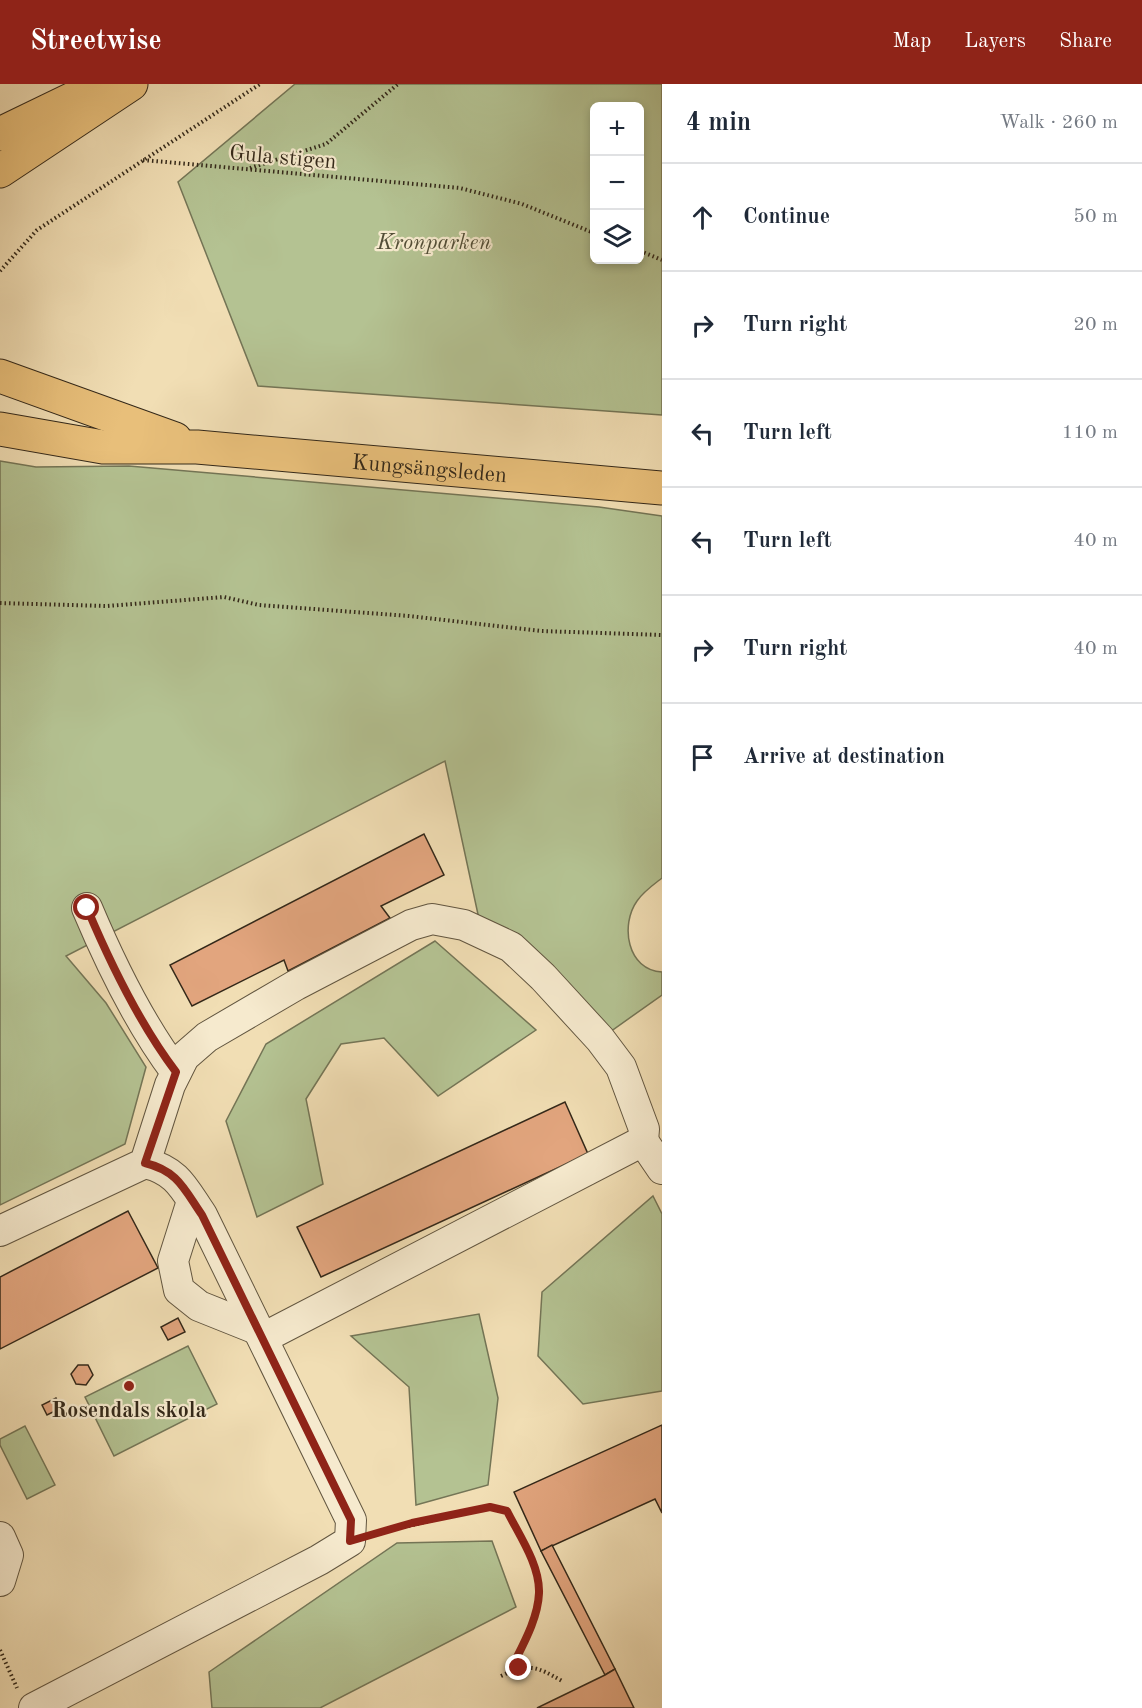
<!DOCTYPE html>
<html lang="en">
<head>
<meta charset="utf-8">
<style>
	body { margin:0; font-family:"Old Standard TT",serif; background:#f2f2f3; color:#1f2937 }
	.controls { position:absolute; right:18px; top:18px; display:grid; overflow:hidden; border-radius:9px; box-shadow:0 3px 9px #0003 }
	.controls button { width:54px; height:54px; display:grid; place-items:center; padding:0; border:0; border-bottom:2px solid #e0e1e3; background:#fff; color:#1f2937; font:30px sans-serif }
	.stop { position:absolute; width:18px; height:18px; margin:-14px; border:4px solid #8f2418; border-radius:50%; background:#fff }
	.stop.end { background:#8f2418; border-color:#fff; box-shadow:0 2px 6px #0008 }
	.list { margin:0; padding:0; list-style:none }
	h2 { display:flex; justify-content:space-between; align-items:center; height:78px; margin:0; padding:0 24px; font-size:26px }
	h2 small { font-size:20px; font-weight:400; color:#747a83 }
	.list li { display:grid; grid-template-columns:39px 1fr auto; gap:18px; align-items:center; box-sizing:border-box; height:108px; padding:0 24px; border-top:2px solid #e0e1e3 }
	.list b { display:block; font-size:22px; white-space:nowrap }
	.list em { font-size:20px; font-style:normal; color:#747a83 }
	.icon { flex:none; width:33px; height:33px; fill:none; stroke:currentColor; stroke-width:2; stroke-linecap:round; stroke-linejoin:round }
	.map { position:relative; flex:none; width:662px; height:1624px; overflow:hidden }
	header { display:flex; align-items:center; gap:36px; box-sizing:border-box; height:84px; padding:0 30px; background:#8f2418; color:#fff }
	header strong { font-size:28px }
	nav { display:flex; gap:33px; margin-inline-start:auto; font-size:21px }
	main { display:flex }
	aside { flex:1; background:#fff }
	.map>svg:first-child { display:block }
	.green { fill:#b4c292; stroke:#747556; stroke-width:1.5; fill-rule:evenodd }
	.building { fill:#e2a57e; stroke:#332819; stroke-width:1.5 }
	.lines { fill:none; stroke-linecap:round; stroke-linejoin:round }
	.minor-casing { stroke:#625640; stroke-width:32 }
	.major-casing { stroke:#332819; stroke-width:35 }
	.path { stroke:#332819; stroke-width:4; stroke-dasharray:1.5 3; stroke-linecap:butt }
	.minor { stroke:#f6eace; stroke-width:30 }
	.major { stroke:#e8bf7a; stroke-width:33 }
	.route { stroke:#8f2418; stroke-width:8 }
	.poi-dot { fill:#8f2418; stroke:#f6eace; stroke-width:2 }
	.labels { text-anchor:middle; stroke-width:4.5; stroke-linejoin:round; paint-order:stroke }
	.street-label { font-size:22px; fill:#332819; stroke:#f6eace }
	.park-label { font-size:22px; font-style:italic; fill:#534e37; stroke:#f6eace }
	.poi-label { font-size:22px; font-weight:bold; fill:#332819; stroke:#f6eace }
</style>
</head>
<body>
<header>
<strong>Streetwise</strong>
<nav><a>Map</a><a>Layers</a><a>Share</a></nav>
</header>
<main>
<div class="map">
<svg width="662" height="1624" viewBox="0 0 662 1624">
	<rect width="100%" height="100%" fill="#f1deb4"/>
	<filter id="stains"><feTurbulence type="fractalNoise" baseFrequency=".00333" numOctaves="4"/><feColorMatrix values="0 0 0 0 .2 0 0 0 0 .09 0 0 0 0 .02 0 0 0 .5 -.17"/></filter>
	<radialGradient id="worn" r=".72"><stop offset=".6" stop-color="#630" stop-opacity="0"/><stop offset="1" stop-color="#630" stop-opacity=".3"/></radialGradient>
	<g class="green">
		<path d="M295,0H662V331L258,302L178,98ZM594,22H640V176H594Z"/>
		<path d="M0,377L36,383L129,382L599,423L662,432V794C653,801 643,808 637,817C620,841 627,886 662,888V911L600,955L482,849L445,677L66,872L106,919L146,983L125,1060L0,1121Z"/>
		<polygon points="435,857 536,946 438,1012 384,954 341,960 306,1015 323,1100 257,1133 226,1037 266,960"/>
		<polygon points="653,1112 662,1130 662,1307 583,1320 538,1272 542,1208"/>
		<polygon points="479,1230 498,1314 488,1401 416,1421 409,1303 351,1252"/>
		<polygon points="188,1262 217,1320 114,1372 85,1313"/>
		<polygon points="25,1342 55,1401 27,1415 0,1361 0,1355"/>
		<polygon points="492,1457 516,1523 320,1624 212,1624 209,1588 397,1459"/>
	</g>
	<g class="building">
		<polygon points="424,750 444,791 381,822 390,834 288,887 284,876 192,922 170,881"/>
		<polygon points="565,1018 588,1070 321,1193 297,1143"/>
		<polygon points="128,1127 158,1184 0,1265 0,1193"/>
		<polygon points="178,1234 185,1248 168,1256 161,1243"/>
		<polygon points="78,1281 88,1281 93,1291 86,1301 76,1300 71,1290"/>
		<polygon points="56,1314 61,1324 47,1331 42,1321"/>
		<polygon points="662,1341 662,1429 655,1415 541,1467 514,1408"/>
		<polygon points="552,1461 615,1585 605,1591 541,1467"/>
		<polygon points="615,1585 634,1624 537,1624 605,1591"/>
	</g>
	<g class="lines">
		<g class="minor-casing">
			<g id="minor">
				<path d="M87,824C111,881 139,939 176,988"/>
				<polyline points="192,1117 173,1177 179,1206 199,1222 259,1246"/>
				<polyline points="0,1147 145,1079 170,1001 184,973 207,953 296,901 411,841 432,835 464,841 511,863 543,893 600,955 621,983 644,1045 643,1057"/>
				<polyline points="263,1254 643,1057 662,1085"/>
				<polyline points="0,1453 8,1471 0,1497"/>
				<path d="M34,1624L319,1476L350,1457L351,1436L202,1131C184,1105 178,1087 145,1079"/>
			</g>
		</g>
		<g class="major-casing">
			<g id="major">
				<polyline points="0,50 91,6"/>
				<polyline points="0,87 131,0"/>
				<polyline points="0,292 175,355"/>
				<path id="s1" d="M0,345L103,363H197L662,404"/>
			</g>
		</g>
		<g class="path">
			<polyline points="143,76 460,104 522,120 594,149"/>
			<polyline points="250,84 326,60 398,0"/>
			<polyline points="640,167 662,176"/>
			<polyline points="0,187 37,146 260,0"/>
			<polyline points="0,519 107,522 224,513 259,521 409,532 541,547 662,551"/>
			<path d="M378,1449L491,1423L507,1427C519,1451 540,1481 539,1509C538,1536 521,1564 510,1587"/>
			<polyline points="0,1566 17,1604"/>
			<path d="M501,1592C529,1579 536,1582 562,1597"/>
		</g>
		<use href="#minor" class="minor"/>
		<use href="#major" class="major"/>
	</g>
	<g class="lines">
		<path class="route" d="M87,824C111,881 139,939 176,988L145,1079C178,1087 184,1105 202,1131L351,1436L350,1457L412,1439L490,1423L507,1427C519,1451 540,1481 539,1509C538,1536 521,1564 510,1587L519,1584"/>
	</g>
	<circle class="poi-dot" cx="129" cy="1302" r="6"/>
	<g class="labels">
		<g class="street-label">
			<text transform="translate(283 72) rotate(5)" y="8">Gula stigen</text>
			<text dy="8" stroke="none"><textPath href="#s1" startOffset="432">Kungsängsleden</textPath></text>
		</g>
		<g class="park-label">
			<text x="434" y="165">Kronparken</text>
		</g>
		<g class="poi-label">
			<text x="129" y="1333">Rosendals skola</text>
		</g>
	</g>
	<rect width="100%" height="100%" filter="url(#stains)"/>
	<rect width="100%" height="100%" fill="url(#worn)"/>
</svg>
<div class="controls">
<button>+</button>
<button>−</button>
<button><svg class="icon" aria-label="layers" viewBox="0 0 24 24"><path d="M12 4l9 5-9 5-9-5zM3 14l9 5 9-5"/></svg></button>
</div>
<div class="stop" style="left:87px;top:824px"></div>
<div class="stop end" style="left:519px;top:1584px"></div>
</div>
<aside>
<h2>4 min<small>Walk · 260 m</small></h2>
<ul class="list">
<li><svg class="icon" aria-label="ahead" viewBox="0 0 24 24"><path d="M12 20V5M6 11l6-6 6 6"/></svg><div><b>Continue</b></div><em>50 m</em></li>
<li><svg class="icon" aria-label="right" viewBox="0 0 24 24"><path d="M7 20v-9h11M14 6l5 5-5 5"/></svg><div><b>Turn right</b></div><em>20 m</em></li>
<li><svg class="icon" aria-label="left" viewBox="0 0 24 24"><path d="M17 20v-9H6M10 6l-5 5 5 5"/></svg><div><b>Turn left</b></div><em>110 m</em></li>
<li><svg class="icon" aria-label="left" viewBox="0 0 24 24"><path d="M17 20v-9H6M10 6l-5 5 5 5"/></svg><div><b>Turn left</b></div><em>40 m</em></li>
<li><svg class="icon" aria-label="right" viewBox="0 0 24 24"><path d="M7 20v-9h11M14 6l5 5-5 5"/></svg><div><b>Turn right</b></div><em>40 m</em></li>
<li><svg class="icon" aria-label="arrive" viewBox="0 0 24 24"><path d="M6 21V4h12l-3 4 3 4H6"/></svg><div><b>Arrive at destination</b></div></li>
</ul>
</aside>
</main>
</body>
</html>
